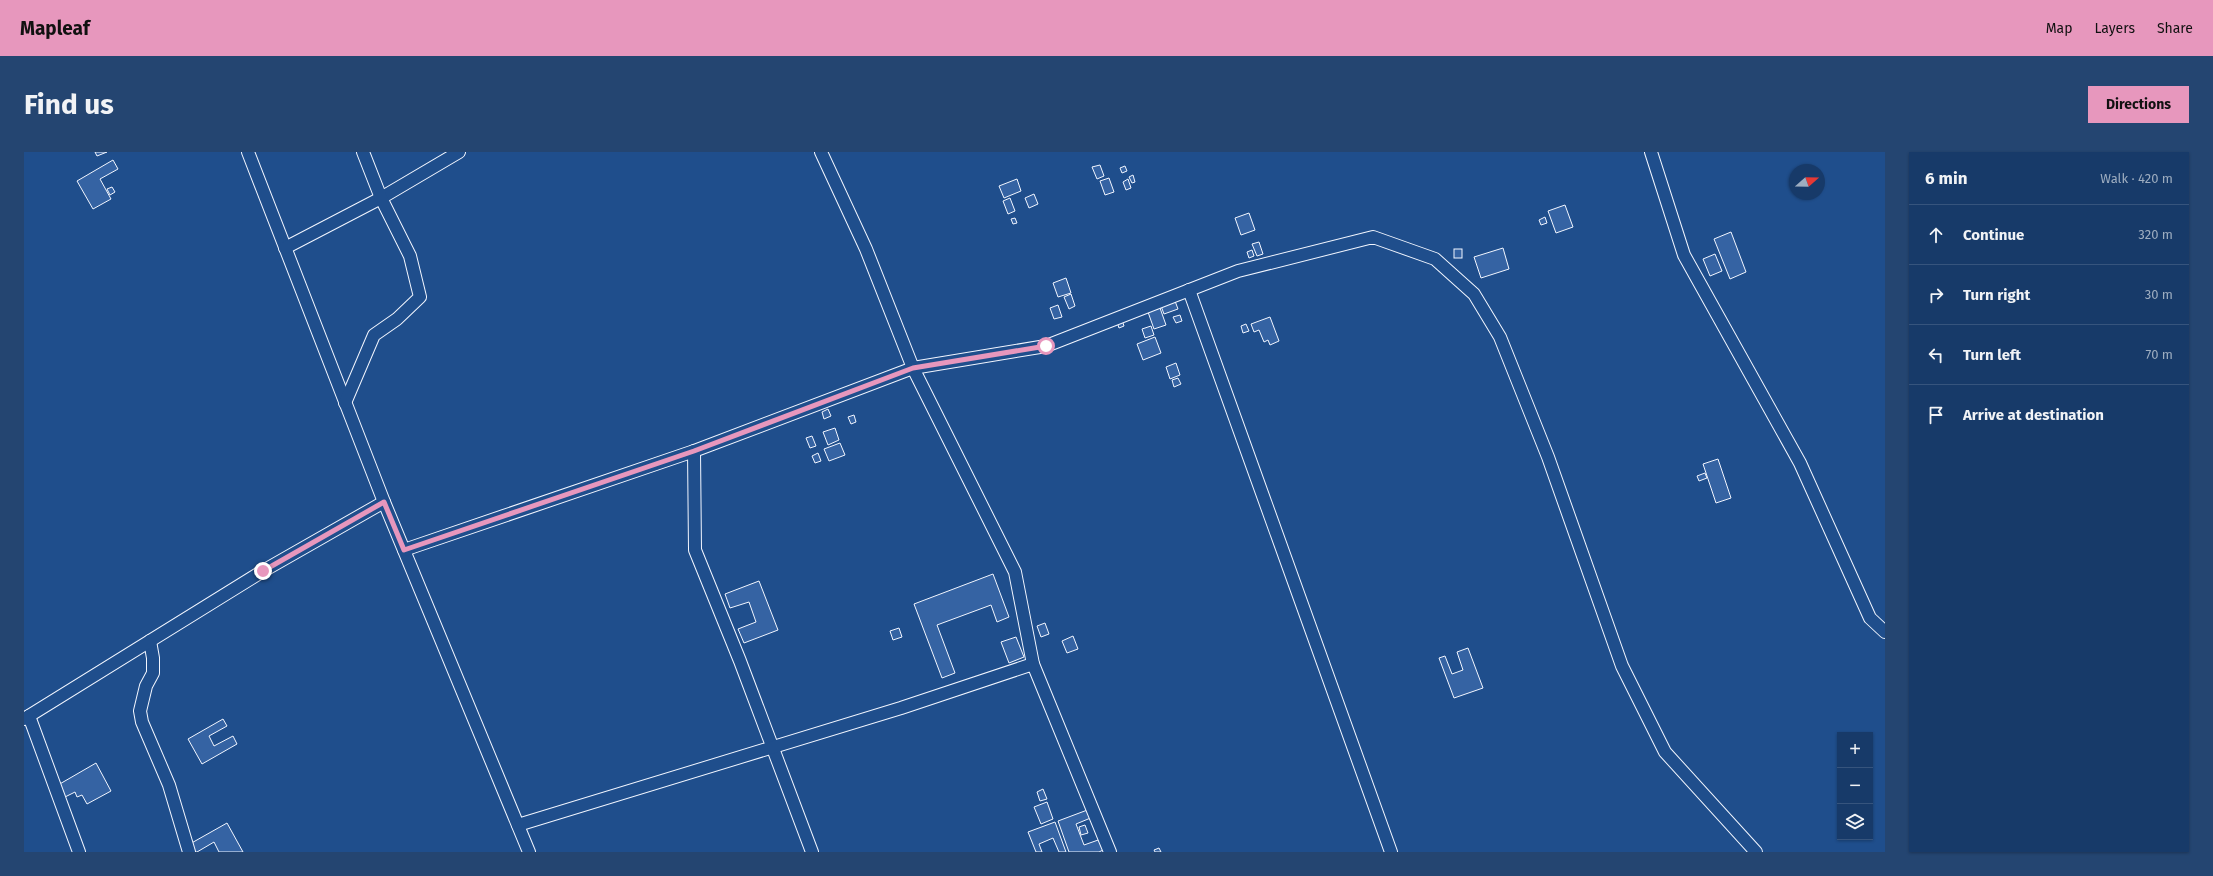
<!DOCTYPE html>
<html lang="en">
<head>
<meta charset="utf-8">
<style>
	body { margin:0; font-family:"Fira Sans",sans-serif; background:#244571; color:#f1f3f6 }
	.controls { position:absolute; right:12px; bottom:12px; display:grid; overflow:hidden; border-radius:0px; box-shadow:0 1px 3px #0004 }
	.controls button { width:36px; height:36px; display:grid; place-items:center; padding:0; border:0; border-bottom:1px solid #36547d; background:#173a69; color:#f1f3f6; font:20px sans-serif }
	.compass { position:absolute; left:1765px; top:12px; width:36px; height:36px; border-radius:50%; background:#173a69; box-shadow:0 1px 3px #0004; rotate:70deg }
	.stop { position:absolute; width:12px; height:12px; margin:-9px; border:3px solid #e797bd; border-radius:50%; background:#fff }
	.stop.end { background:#e797bd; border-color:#fff; box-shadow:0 1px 4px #0008 }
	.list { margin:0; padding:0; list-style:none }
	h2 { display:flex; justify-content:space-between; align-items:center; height:52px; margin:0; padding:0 16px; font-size:17px }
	h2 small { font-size:13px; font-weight:400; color:#9eadc0 }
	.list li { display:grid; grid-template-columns:26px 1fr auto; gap:12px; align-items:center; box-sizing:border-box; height:60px; padding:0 16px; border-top:1px solid #36547d }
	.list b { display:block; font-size:15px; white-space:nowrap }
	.list em { font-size:13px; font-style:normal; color:#9eadc0 }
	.icon { flex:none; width:22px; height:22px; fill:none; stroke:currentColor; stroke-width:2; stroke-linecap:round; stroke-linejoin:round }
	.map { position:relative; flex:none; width:1861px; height:700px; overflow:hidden; border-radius:0px }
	header { display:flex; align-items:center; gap:24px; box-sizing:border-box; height:56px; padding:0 20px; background:#e797bd; color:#111 }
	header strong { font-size:19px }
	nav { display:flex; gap:22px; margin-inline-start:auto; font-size:14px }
	.intro { display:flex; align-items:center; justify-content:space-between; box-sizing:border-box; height:96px; padding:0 24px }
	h1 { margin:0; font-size:28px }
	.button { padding:10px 18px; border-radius:0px; background:#e797bd; color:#111; font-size:14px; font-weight:700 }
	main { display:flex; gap:24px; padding:0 24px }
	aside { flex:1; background:#173a69; border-radius:0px; box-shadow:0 1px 3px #0004 }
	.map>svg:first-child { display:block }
	.building { fill:#3563a3; stroke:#f2f6ff }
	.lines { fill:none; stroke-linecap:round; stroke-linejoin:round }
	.minor-casing { stroke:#f2f6ff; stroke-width:14 }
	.minor { stroke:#1f4e8c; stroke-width:12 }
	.route { stroke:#e797bd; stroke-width:5 }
</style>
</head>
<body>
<header>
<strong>Mapleaf</strong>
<nav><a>Map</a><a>Layers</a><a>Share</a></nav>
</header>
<div class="intro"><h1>Find us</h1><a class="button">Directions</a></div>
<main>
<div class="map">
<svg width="1861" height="700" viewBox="0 0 1861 700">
	<rect width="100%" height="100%" fill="#1f4e8c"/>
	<g class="building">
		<polygon points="71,0 83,0 73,4"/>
		<polygon points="89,8 94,17 76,27 87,47 69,57 53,29"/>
		<polygon points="1076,13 1080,24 1073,27 1068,15"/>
		<polygon points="1101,14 1103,19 1098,21 1096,16"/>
		<polygon points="1109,23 1111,30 1108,31 1105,25"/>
		<polygon points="1085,26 1090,40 1081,43 1076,29"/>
		<polygon points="993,27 997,39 980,46 975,34"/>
		<polygon points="1104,27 1107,36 1102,38 1099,30"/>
		<polygon points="88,35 91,40 86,43 83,37"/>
		<polygon points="1010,42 1014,52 1005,56 1001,46"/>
		<polygon points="986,46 991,59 984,62 979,49"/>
		<polygon points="1541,53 1549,75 1532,81 1524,59"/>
		<polygon points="1225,61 1231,78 1217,83 1211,66"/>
		<polygon points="1521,65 1523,71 1517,73 1515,68"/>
		<polygon points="991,66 993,71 989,72 987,67"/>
		<polygon points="1707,80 1722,120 1706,127 1690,87"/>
		<polygon points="1235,90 1239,102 1233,104 1228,92"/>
		<polygon points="1479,96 1485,117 1457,126 1450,105"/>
		<rect x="1430" y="97" width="8" height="9"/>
		<polygon points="1228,98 1230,104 1225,106 1223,100"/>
		<polygon points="1691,102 1698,119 1686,124 1679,107"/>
		<polygon points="1042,126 1047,141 1034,145 1029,131"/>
		<polygon points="1047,142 1051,154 1045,157 1040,145"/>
		<polygon points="1151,149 1154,157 1140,162 1137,154"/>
		<polygon points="1034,153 1038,165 1030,167 1026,156"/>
		<polygon points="1136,156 1142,173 1130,177 1124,160"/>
		<polygon points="1156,163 1158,169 1152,171 1149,165"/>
		<polygon points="1246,165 1255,189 1246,193 1244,188 1240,190 1235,178 1230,180 1227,172"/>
		<polygon points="1098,168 1100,174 1095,176 1093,170"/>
		<polygon points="1222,172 1225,179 1219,181 1217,174"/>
		<polygon points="1127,174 1130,183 1121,186 1118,177"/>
		<polygon points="1131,185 1137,201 1119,208 1113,192"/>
		<polygon points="1152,211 1156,223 1146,227 1142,215"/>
		<polygon points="1154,226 1157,232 1150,235 1148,228"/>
		<polygon points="804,257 807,264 800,267 798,260"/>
		<polygon points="830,263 832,270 827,272 824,265"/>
		<polygon points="811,276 815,288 804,293 799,280"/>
		<polygon points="788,284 792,294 786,296 782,286"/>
		<polygon points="816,291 821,303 805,309 800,297"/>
		<polygon points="794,301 797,309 791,311 788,304"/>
		<polygon points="1694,307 1707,346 1692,351 1679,312"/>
		<polygon points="1681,321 1683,326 1675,329 1673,324"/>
		<polygon points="969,422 985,465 973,470 967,453 913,473 931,521 918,526 890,452"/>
		<polygon points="735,429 754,478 720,491 714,477 732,470 725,450 706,456 701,442"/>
		<polygon points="1021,471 1025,482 1017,485 1013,474"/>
		<polygon points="875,476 878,485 869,488 866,479"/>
		<polygon points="1049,484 1054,497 1043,501 1038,489"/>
		<polygon points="992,485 1000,505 985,511 977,490"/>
		<polygon points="1444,496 1459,536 1430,546 1415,506 1421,504 1428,522 1439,518 1433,500"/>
		<polygon points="199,567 203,574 185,584 190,594 209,584 213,592 178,612 164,587"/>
		<polygon points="72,611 87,639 63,652 58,643 53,645 51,640 41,645 34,633"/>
		<polygon points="1019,637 1023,647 1016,649 1013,640"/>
		<polygon points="1023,650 1029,667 1017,672 1010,655"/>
		<polygon points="1066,657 1069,665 1052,672 1060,693 1077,687 1081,697 1075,700 1045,700 1034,669"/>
		<polygon points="1031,670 1042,700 1035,700 1029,686 1015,692 1018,700 1012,700 1004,680"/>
		<polygon points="203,671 219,700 195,700 190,690 173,700 168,700 164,693"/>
		<polygon points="1061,673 1064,681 1057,683 1055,675"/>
		<polygon points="1135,696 1137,700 1131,700 1130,698"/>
	</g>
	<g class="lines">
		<g class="minor-casing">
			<g id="minor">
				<polyline points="224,0 360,350 505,700"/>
				<polyline points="797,0 842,97 889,216 991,420 1009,512"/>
				<polyline points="1627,0 1660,103 1776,311 1846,466 1861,480"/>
				<polyline points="261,96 357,46 435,0"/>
				<polyline points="1165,138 1367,700"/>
				<polyline points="321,251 350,183 373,167 396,145 386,104 357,46 339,0"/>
				<polyline points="670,299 671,398 716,509 788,700"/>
				<polyline points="380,398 670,299 889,216 1022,194 1214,119 1349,85 1411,107 1450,142 1476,185 1524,305 1598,514 1641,600 1732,700"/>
				<polyline points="126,489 129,506 129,521 122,534 116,559 118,570 145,633 165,700"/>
				<polyline points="5,564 55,700"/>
				<polyline points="0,567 239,419 360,350"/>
				<polyline points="494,673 877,556 1009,512 1086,700"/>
			</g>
		</g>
		<use href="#minor" class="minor"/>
	</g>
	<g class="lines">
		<polyline class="route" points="239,419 360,350 380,398 670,299 889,216 1022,194"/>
	</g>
</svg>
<div class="controls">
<button>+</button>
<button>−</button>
<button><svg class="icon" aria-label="layers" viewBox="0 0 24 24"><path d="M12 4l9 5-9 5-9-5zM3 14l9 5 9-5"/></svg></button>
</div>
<svg class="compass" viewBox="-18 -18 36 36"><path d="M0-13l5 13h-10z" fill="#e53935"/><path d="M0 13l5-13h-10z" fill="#9eadc0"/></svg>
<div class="stop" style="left:1022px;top:194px"></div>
<div class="stop end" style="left:239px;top:419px"></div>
</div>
<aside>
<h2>6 min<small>Walk · 420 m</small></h2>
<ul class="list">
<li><svg class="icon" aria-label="ahead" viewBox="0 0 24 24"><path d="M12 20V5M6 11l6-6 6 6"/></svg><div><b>Continue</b></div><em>320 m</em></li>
<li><svg class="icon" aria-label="right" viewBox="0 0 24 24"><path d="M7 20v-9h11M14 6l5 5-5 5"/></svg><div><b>Turn right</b></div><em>30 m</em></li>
<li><svg class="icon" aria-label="left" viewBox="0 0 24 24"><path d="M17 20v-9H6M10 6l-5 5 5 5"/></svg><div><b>Turn left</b></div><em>70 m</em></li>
<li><svg class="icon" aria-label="arrive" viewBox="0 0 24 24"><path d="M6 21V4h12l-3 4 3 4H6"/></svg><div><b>Arrive at destination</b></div></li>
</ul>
</aside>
</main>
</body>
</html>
